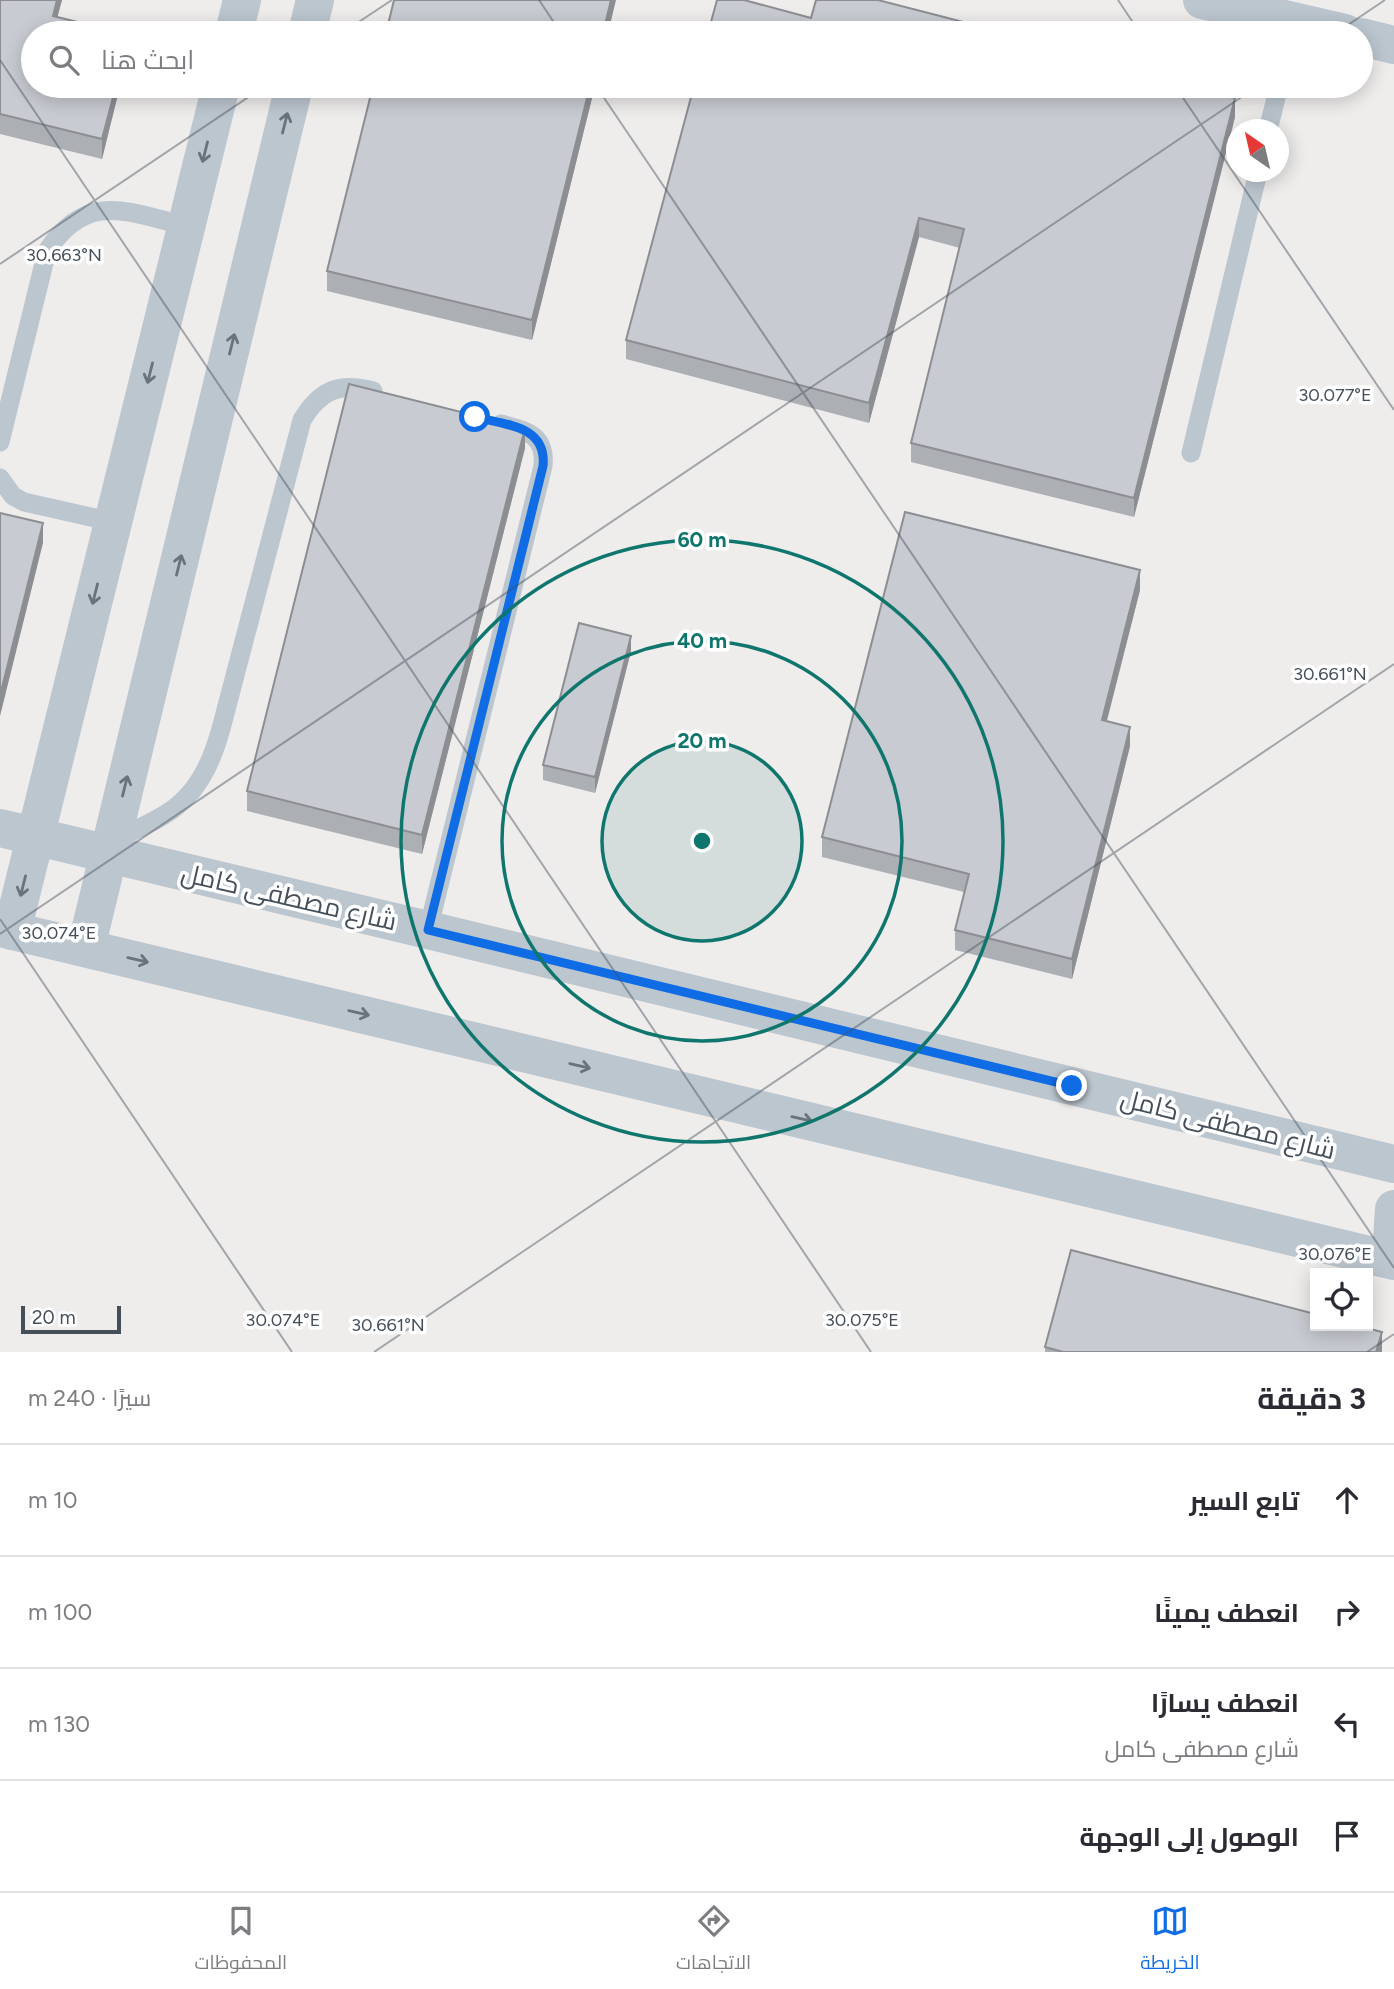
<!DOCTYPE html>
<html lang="ar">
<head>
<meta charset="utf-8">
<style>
	body { margin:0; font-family:Figtree,Cairo,sans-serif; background:#f7f7f7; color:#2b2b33; direction:rtl }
	.controls { position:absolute; right:21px; bottom:21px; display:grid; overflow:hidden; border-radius:0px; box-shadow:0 4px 18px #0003 }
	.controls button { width:63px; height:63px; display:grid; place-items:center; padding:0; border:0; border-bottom:2px solid #e1e1e2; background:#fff; color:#2b2b33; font:35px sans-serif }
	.compass { position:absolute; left:1226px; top:119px; width:63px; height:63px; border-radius:50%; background:#fff; box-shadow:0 4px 18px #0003; rotate:326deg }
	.scale { position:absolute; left:21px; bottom:18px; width:100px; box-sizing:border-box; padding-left:7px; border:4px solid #444f5a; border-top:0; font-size:19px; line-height:24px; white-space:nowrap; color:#444f5a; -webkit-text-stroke:5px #fff; paint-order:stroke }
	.stop { position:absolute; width:21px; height:21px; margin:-16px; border:5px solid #106ce4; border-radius:50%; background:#fff }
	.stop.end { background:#106ce4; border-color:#fff; box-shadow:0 2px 7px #0008 }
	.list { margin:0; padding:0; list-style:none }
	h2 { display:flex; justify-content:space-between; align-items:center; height:91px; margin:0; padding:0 28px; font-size:30px }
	h2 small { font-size:23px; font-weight:400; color:#7c7c81 }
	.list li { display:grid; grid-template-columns:46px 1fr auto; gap:21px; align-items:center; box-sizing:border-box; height:112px; padding:0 28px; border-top:2px solid #e1e1e2 }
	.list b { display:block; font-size:26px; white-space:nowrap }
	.list p { margin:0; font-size:23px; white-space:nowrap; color:#7c7c81 }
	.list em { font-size:23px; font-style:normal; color:#7c7c81 }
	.icon { flex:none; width:38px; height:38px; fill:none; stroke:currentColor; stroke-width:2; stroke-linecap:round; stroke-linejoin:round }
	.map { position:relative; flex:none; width:1394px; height:1352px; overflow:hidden; direction:ltr }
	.search { position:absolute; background:#fff; box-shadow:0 4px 18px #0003; left:21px; right:21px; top:21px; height:77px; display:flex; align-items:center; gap:18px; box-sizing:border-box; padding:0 24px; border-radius:38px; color:#7c7c81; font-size:26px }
	.sheet { height:539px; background:#fff }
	nav { display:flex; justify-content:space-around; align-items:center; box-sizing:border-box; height:98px; border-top:2px solid #e1e1e2; background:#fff; font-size:19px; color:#7c7c81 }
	nav a { display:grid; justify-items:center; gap:4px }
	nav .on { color:#106ce4 }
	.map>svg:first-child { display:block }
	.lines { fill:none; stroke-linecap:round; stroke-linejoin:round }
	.lane { stroke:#bcc6cf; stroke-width:19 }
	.street { stroke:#bcc6cf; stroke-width:38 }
	.wall { fill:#acafb4 }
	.shaded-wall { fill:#8c8e92 }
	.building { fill:#c8cbd1; stroke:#8c8e92; stroke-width:2 }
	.oneway { stroke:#68737d }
	.route { stroke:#106ce4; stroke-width:9 }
	.ticks { fill:none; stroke:#444f5a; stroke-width:2; stroke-opacity:0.45 }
	.ring { fill:none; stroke:#0f766e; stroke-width:3.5 }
	.labels { text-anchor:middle; stroke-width:7; stroke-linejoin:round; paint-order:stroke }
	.street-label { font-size:26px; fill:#444f5a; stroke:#fff }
	.ticks-label { font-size:18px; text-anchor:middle; fill:#444f5a; stroke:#fff; stroke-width:7; stroke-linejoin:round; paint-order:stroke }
	.centre { fill:#0f766e; stroke:#fff; stroke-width:3.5 }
	.ring-label { font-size:21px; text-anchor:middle; font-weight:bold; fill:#0f766e; stroke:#fff; stroke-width:7; stroke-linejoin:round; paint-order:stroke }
</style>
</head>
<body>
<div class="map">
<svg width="1394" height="1352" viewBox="0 0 1394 1352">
	<rect width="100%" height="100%" fill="#efecec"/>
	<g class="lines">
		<g class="lane">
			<polyline points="1268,130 1279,86"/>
			<path d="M0,442L47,251C87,190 128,212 186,226"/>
			<polyline points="1191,453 1258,172"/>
			<polyline points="0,478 13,496 24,502 113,522"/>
			<path d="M113,841C133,830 159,821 177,806C202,786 214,755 222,725L302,420C320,390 339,382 373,391"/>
			<path d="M428,930L543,466C546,434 526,431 501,424"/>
		</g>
		<g class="street">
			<polyline points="1202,0 1345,33"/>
			<polyline points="234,33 242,0"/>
			<polyline points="307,33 315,0"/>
			<polyline points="1361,37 1394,45"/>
			<polyline points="0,828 428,930 1394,1164"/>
			<polyline points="0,928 1394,1261"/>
			<polyline points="12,931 221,86"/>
			<polyline points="86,948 294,86"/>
			<polyline points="1394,1209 1392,1239 1394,1245"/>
		</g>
	</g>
	<g class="wall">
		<polygon points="0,0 62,0 57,18 33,86 120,86 102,159 0,134"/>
		<polygon points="373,86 595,86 532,340 327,291 327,271"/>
		<polygon points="694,86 1235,117 1134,517 911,462 911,443 960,248 919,237 869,423 626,359 626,340"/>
		<polygon points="525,448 422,854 247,811 247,791"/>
		<polygon points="1140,590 1107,721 1130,746 1072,979 955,950 955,930 964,892 822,857 822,837"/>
		<polygon points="631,651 595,793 543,780 543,765"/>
		<polygon points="1045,1347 1382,1352 1045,1352"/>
	</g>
	<g class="shaded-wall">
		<polygon points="57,0 62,0 53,33 53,16"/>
		<polygon points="611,0 616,0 608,33 603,33"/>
		<polygon points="116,86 120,86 102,159 102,139"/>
		<polygon points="590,86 595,86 532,340 532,320"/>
		<polygon points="1235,98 1235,117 1134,517 1134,498"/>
		<polygon points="919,218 919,237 869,423 869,403"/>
		<polygon points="525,428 525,448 422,854 422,835"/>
		<polygon points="43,523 43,543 0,716 0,696"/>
		<polygon points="1140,570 1140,590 1102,739 1102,720"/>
		<polygon points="631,636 631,651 595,793 595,777"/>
		<polygon points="1130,727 1130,746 1072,979 1072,959"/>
		<polygon points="1382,1332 1382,1352 1376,1352"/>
	</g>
	<g class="building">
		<polygon points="0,0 57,0 53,16 122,33 33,33 33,86 116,86 102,139 0,114"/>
		<polygon points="394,0 611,0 603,33 386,33"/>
		<polygon points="717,0 744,0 811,18 816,0 878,0 971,24 969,32 972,33 708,33"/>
		<polygon points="373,86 590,86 532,320 327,271"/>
		<polygon points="694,86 1186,86 1235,98 1134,498 911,443 964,229 919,218 869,403 626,340"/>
		<polygon points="349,384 525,428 422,835 247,791"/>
		<polygon points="905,512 1140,570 1102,720 1130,727 1072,959 955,930 969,874 822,837"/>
		<polygon points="0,513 43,523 0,696"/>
		<polygon points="579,623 631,636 595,777 543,765"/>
		<polygon points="1071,1250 1315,1314 1315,1326 1358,1326 1382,1332 1376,1352 1063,1352 1045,1347"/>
	</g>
	<defs><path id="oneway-shaft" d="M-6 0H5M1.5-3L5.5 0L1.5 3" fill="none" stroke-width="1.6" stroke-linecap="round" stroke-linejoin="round" transform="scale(1.75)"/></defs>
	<g class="oneway">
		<use href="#oneway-shaft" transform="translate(285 123) rotate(-76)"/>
		<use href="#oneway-shaft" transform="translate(205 152) rotate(104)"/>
		<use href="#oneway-shaft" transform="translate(232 344) rotate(-76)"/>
		<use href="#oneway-shaft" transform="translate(150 373) rotate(104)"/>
		<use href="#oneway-shaft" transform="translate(179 565) rotate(-76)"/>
		<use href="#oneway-shaft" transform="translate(95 594) rotate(104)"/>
		<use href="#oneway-shaft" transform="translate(125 786) rotate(-76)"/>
		<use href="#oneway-shaft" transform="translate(23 886) rotate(104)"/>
		<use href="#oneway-shaft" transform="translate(138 960) rotate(13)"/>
		<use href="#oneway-shaft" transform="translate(359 1013) rotate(13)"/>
		<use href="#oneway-shaft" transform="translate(580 1066) rotate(13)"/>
		<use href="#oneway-shaft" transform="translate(802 1119) rotate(13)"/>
	</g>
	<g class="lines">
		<path class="route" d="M475,417C505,425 547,425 543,466L428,930L1072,1086"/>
	</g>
	<path class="ticks" d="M539,0L561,33M1118,0L1140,33M342,33L392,0M1336,33L1385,0M0,60L871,1352M596,86L1394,1268M1175,86L1394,410M0,264L265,86M0,919L292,1352M0,934L1258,86M374,1352L1394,664M1367,1352L1394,1334"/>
	<circle cx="702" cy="841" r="100" fill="#0f766e" fill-opacity=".12"/>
	<g class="ring">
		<circle cx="702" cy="841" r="100"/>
		<circle cx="702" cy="841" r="200"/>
		<circle cx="702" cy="841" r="301"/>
	</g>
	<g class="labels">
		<g class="street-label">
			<text transform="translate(289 897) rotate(13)" y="9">شارع مصطفى كامل</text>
			<text transform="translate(1228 1124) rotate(14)" y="9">شارع مصطفى كامل</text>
		</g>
	</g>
	<g class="ticks-label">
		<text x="64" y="261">30.663°N</text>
		<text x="1335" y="401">30.077°E</text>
		<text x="1330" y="680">30.661°N</text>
		<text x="59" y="939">30.074°E</text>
		<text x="1335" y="1260">30.076°E</text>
		<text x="283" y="1326">30.074°E</text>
		<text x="862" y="1326">30.075°E</text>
		<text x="388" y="1331">30.661°N</text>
	</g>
	<circle cx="702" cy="841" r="10" class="centre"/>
	<g class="ring-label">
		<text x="702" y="547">60 m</text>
		<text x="702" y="648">40 m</text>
		<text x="702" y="748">20 m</text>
	</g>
</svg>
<div class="controls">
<button><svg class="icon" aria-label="locate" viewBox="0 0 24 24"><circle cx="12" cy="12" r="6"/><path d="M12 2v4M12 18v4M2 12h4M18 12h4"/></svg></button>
</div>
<svg class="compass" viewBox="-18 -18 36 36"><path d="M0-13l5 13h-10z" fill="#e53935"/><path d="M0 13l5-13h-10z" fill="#7c7c81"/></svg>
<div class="scale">20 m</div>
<div class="stop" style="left:475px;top:417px"></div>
<div class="stop end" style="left:1072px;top:1086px"></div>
<div class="search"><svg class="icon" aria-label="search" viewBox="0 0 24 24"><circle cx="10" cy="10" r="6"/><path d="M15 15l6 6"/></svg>ابحث هنا</div>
</div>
<section class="sheet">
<h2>3 دقيقة<small>سيرًا · 240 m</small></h2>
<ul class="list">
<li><svg class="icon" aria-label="ahead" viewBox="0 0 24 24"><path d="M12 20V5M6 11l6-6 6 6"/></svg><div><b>تابع السير</b></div><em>10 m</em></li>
<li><svg class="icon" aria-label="right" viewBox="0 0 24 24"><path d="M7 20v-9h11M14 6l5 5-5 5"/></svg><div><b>انعطف يمينًا</b></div><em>100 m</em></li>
<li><svg class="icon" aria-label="left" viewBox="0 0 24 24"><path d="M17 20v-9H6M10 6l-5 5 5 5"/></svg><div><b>انعطف يسارًا</b><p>شارع مصطفى كامل</p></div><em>130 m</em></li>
<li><svg class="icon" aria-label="arrive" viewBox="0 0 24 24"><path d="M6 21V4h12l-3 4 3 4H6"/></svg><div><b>الوصول إلى الوجهة</b></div></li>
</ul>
</section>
<nav>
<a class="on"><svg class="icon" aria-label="map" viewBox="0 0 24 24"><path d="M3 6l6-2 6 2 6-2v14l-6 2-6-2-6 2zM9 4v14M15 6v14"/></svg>الخريطة</a>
<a><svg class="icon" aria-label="directions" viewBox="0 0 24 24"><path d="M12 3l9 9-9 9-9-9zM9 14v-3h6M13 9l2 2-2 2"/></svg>الاتجاهات</a>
<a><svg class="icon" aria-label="saved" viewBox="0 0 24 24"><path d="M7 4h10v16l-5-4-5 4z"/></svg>المحفوظات</a>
</nav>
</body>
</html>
